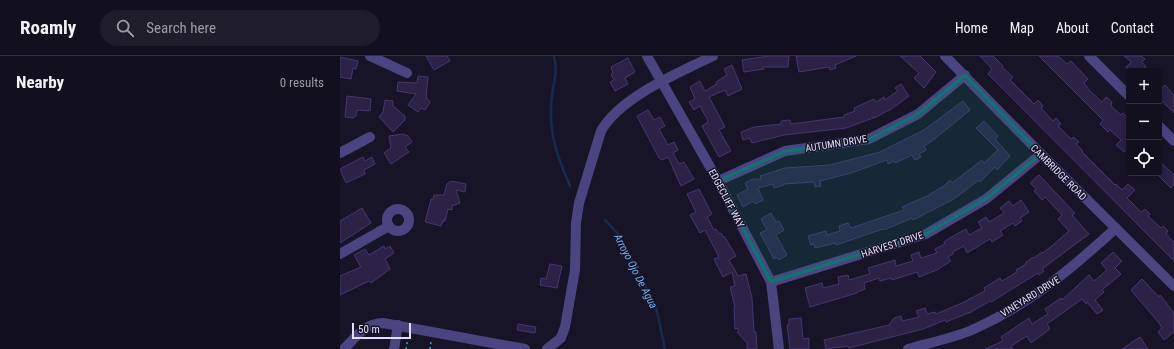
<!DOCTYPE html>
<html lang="en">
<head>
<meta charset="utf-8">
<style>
	body { margin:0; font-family:"Roboto Condensed",sans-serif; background:#1f1d2b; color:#f1f3f6 }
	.controls { position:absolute; right:12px; top:12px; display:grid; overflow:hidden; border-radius:4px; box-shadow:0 2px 10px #0003 }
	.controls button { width:36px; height:36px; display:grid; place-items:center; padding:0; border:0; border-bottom:1px solid #312f3c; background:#120f1e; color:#f1f3f6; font:20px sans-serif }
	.scale { position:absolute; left:12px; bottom:10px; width:59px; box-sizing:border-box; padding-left:4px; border:2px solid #e3defb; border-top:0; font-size:11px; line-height:14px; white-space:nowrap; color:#e3defb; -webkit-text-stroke:3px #181428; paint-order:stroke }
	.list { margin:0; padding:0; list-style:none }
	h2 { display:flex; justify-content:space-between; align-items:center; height:52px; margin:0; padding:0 16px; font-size:17px }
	h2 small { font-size:13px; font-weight:400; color:#9c9ca4 }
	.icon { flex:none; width:22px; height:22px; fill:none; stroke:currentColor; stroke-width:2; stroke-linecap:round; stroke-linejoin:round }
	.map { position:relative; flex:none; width:834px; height:293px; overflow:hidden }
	header { display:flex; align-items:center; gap:24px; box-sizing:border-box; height:56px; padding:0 20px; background:#120f1e; border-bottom:1px solid #312f3c }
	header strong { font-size:19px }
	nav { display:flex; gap:22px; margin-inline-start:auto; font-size:14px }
	.search { width:280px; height:36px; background:#1f1d2b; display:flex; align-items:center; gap:10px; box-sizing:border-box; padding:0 14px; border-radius:22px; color:#9c9ca4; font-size:15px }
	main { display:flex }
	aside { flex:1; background:#120f1e }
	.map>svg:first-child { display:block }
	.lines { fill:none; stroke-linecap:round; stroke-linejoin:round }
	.stream { stroke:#182a4d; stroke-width:2.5 }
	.building { fill:#2c2246; stroke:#45376f }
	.path { stroke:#40adad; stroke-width:1.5; stroke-dasharray:2 3; stroke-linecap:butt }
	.minor { stroke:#4a4581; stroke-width:10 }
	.marked { fill:#0f766e; fill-opacity:0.2; stroke:#0f766e; stroke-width:3; stroke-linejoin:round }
	.labels { text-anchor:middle; stroke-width:3; stroke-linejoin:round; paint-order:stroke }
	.street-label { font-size:10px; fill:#e3defb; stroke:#181428 }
	.water-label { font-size:11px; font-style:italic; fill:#79b1ee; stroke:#181428 }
</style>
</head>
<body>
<header>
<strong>Roamly</strong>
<div class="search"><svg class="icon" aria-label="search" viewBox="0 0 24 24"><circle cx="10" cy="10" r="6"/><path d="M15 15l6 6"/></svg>Search here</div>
<nav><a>Home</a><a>Map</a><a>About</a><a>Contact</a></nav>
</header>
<main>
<aside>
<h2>Nearby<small>0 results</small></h2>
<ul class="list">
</ul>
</aside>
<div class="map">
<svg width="834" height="293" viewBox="0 0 834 293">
	<rect width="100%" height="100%" fill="#181428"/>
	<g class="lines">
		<g class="stream">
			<path d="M214,0C218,20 214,21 212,39C208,76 216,98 230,130"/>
			<polyline points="265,164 278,178 316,251 325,293"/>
		</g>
	</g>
	<g class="building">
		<polygon points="86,0 107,0 110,5 94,14"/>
		<polygon points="429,0 449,0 448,11 423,11 424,13 404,16 402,4"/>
		<polygon points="456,0 516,0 495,9 496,12 490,14 489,11 459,16"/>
		<polygon points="560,0 580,0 596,16 584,32 574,22 579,17"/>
		<polygon points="640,0 653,0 663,10 662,11 673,21 670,24 694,48 698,44 703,50 701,52 713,65 716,62 721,68 718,70 731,83 734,81 739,86 736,88 743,95 742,96 775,129 776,128 782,134 788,128 795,134 787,142 801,156 805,153 810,158 808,160 821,172 823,170 828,175 826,178 834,186 834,205 648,18 652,13"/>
		<polygon points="699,0 718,0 727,8 731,5 748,23 744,27 749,34 762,46 766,41 772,46 771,50 781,59 783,57 789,63 789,91 784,96 776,89 781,84 770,74 768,76 760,68 763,64"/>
		<polygon points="784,0 801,0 805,3 802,6 806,11 802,15 790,15 786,11 791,6"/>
		<polygon points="0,1 18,5 16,13 13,12 11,23 0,21"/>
		<polygon points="288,2 295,16 285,22 288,28 275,35 270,26 274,24 271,19 273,17 271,11"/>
		<polygon points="392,9 402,33 388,40 385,34 369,41 385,71 379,74 391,95 379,101 362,70 368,66 367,63 360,50 354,54 349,46 355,43 350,31 360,25 365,35 377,28 376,26 387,19 384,13"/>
		<polygon points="78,20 88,21 86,41 90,46 85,54 81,52 78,56 68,49 76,38 57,35 58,26 77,27"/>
		<polygon points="561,28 569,40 553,52 536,61 506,72 444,79 412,87 410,82 403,84 401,76 414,71 441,68 441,65 450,64 451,68 504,61 504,59 515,55 514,52 534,43 536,46 544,41 545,44 558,35 555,32"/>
		<polygon points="825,29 834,39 834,57 819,42 819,35"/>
		<polygon points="7,40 31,43 30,55 17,54 16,60 13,62 5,61"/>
		<polygon points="45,44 53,45 53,50 65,60 65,64 53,76 39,61 43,56"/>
		<polygon points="623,45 630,54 592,85 584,90 586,94 579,98 581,101 575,104 572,99 555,107 554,105 548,108 547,104 511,117 480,125 481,130 475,131 474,126 444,128 444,129 434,132 433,128 418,132 423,144 415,148 413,145 403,151 397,139 408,133 405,127 413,123 421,123 420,120 445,112 490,109 540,96 584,74"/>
		<polygon points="308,54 314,64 320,61 325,70 319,73 328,89 334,86 338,94 333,97 339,108 344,106 354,123 341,130 328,101 322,104 319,102 297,60"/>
		<polygon points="644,65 658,80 655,83 670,100 657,114 655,111 640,126 639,124 614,143 573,164 572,162 544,174 543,173 496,189 495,187 475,192 474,188 471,189 468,180 486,175 487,179 500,175 499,170 508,167 511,172 564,154 562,151 587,140 604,130 610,124 612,127 642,104 644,107 658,94 636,72"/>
		<polygon points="63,78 68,80 72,86 65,91 69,96 51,108 44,97 51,92 49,80"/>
		<polygon points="23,101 25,105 32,101 35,108 24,114 25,118 6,127 0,113"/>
		<polygon points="819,105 834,119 834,128 831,132 819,120"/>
		<polygon points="699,119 735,157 732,159 749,178 702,213 704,215 699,219 698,217 651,246 650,245 631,256 606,266 605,264 583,273 509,292 508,290 486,293 484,284 549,269 554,262 561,260 562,265 579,261 576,255 585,252 587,258 595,256 596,258 622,247 645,235 644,232 660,222 662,225 677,216 676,214 686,208 685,207 693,201 694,202 702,196 703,197 713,189 729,175 718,163 722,159 705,141 702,144 694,135 696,133 690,127"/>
		<polygon points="111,125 126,128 125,136 116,134 120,147 112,150 112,154 108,153 105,165 103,165 101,170 85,166 91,143 93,144 94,139 104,139 107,128"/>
		<polygon points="359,133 372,158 367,161 374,174 376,173 379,178 381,177 383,181 384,180 396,200 389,204 398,220 406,218 412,242 414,276 416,276 417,293 407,293 407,287 398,277 398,272 395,273 394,251 395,251 390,231 395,230 392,216 383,221 374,203 379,201 365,174 360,177 350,159 356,156 347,138"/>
		<polygon points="681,144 689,156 680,162 682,165 675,170 673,167 660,175 663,179 652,186 650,183 627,197 624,190 613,196 613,198 608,201 611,205 597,214 579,221 577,216 552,224 551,222 540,225 539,222 524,227 525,233 517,236 517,237 470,251 465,232 482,227 483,232 499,228 498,221 508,219 509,224 530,218 528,212 555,204 556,210 573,205 571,199 579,196 581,202 597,197 595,193 605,188 604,186 608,183 626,173 629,179 642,172 638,166 646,161 649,166 664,157 660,152 669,145 673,150"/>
		<polygon points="22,152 31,167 0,187 0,165"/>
		<polygon points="431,157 436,166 439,165 444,174 436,179 447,199 439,204 436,201 434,203 420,177 427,174 421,163"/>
		<polygon points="44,190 45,193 50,190 54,197 45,203 50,213 31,227 29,225 0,239 0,220 21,211 14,199 25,193 29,199"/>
		<polygon points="773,196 782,205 775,212 781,218 762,234 764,236 755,244 763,254 757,258 747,246 746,248 742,243 707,268 710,273 691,287 687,280 671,290 673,293 645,293 663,285 661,281 689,262 692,268 708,258 705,253 721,242 722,244 749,219 754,225 767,214 761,207"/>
		<polygon points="210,208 222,210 217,232 200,229 201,222 206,223"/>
		<polygon points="802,223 819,241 820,239 834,257 834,276 824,284 818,276 822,272 819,267 791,234"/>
		<polygon points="461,262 463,283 469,282 469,293 450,293 447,269 449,269 449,263"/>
		<polygon points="178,268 196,271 195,277 177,274"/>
		<polygon points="800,281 808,293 782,293"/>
	</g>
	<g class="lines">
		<g class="path">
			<polyline points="66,293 68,281"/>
			<polyline points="90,293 91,285"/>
		</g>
		<g class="minor">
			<polyline points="30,0 67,17"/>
			<polyline points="307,0 378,125 431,226 439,293"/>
			<polyline points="605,0 701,98 834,230"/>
			<polyline points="749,0 789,40"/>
			<polyline points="819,70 834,85"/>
			<polyline points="0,97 30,81"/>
			<polyline points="378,125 445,95 529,83 578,58 625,19"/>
			<circle cx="58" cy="164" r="11"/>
			<polyline points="0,198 49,170"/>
			<polyline points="431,226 586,178 646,143 701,98"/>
			<path d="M4,293C16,281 25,267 43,267L185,293"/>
			<polyline points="54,293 58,269"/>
			<path d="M207,293L221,282L225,271L235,214L236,167L239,147L261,75C280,41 340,16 373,0"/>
			<path d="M568,293C589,287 613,282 632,274C690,248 730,214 776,172"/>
		</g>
	</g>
	<path class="marked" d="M625,19L701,98L646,143L586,178L431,226L378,125L445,95L529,83L578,58Z"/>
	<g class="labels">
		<g class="street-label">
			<text transform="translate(496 87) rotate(-9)" y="4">AUTUMN DRIVE</text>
			<text transform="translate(719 116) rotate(45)" y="4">CAMBRIDGE ROAD</text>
			<text transform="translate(387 142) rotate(62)" y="4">EDGECLIFF WAY</text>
			<text transform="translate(552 188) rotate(-18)" y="4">HARVEST DRIVE</text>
			<text transform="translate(690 240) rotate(-32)" y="4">VINEYARD DRIVE</text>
		</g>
		<g class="water-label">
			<text transform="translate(296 215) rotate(63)" y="4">Arroyo Ojo De Agua</text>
		</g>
	</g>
</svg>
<div class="controls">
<button>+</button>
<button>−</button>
<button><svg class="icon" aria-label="locate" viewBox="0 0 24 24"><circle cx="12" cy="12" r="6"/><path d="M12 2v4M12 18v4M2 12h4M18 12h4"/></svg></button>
</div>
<div class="scale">50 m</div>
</div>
</main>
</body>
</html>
